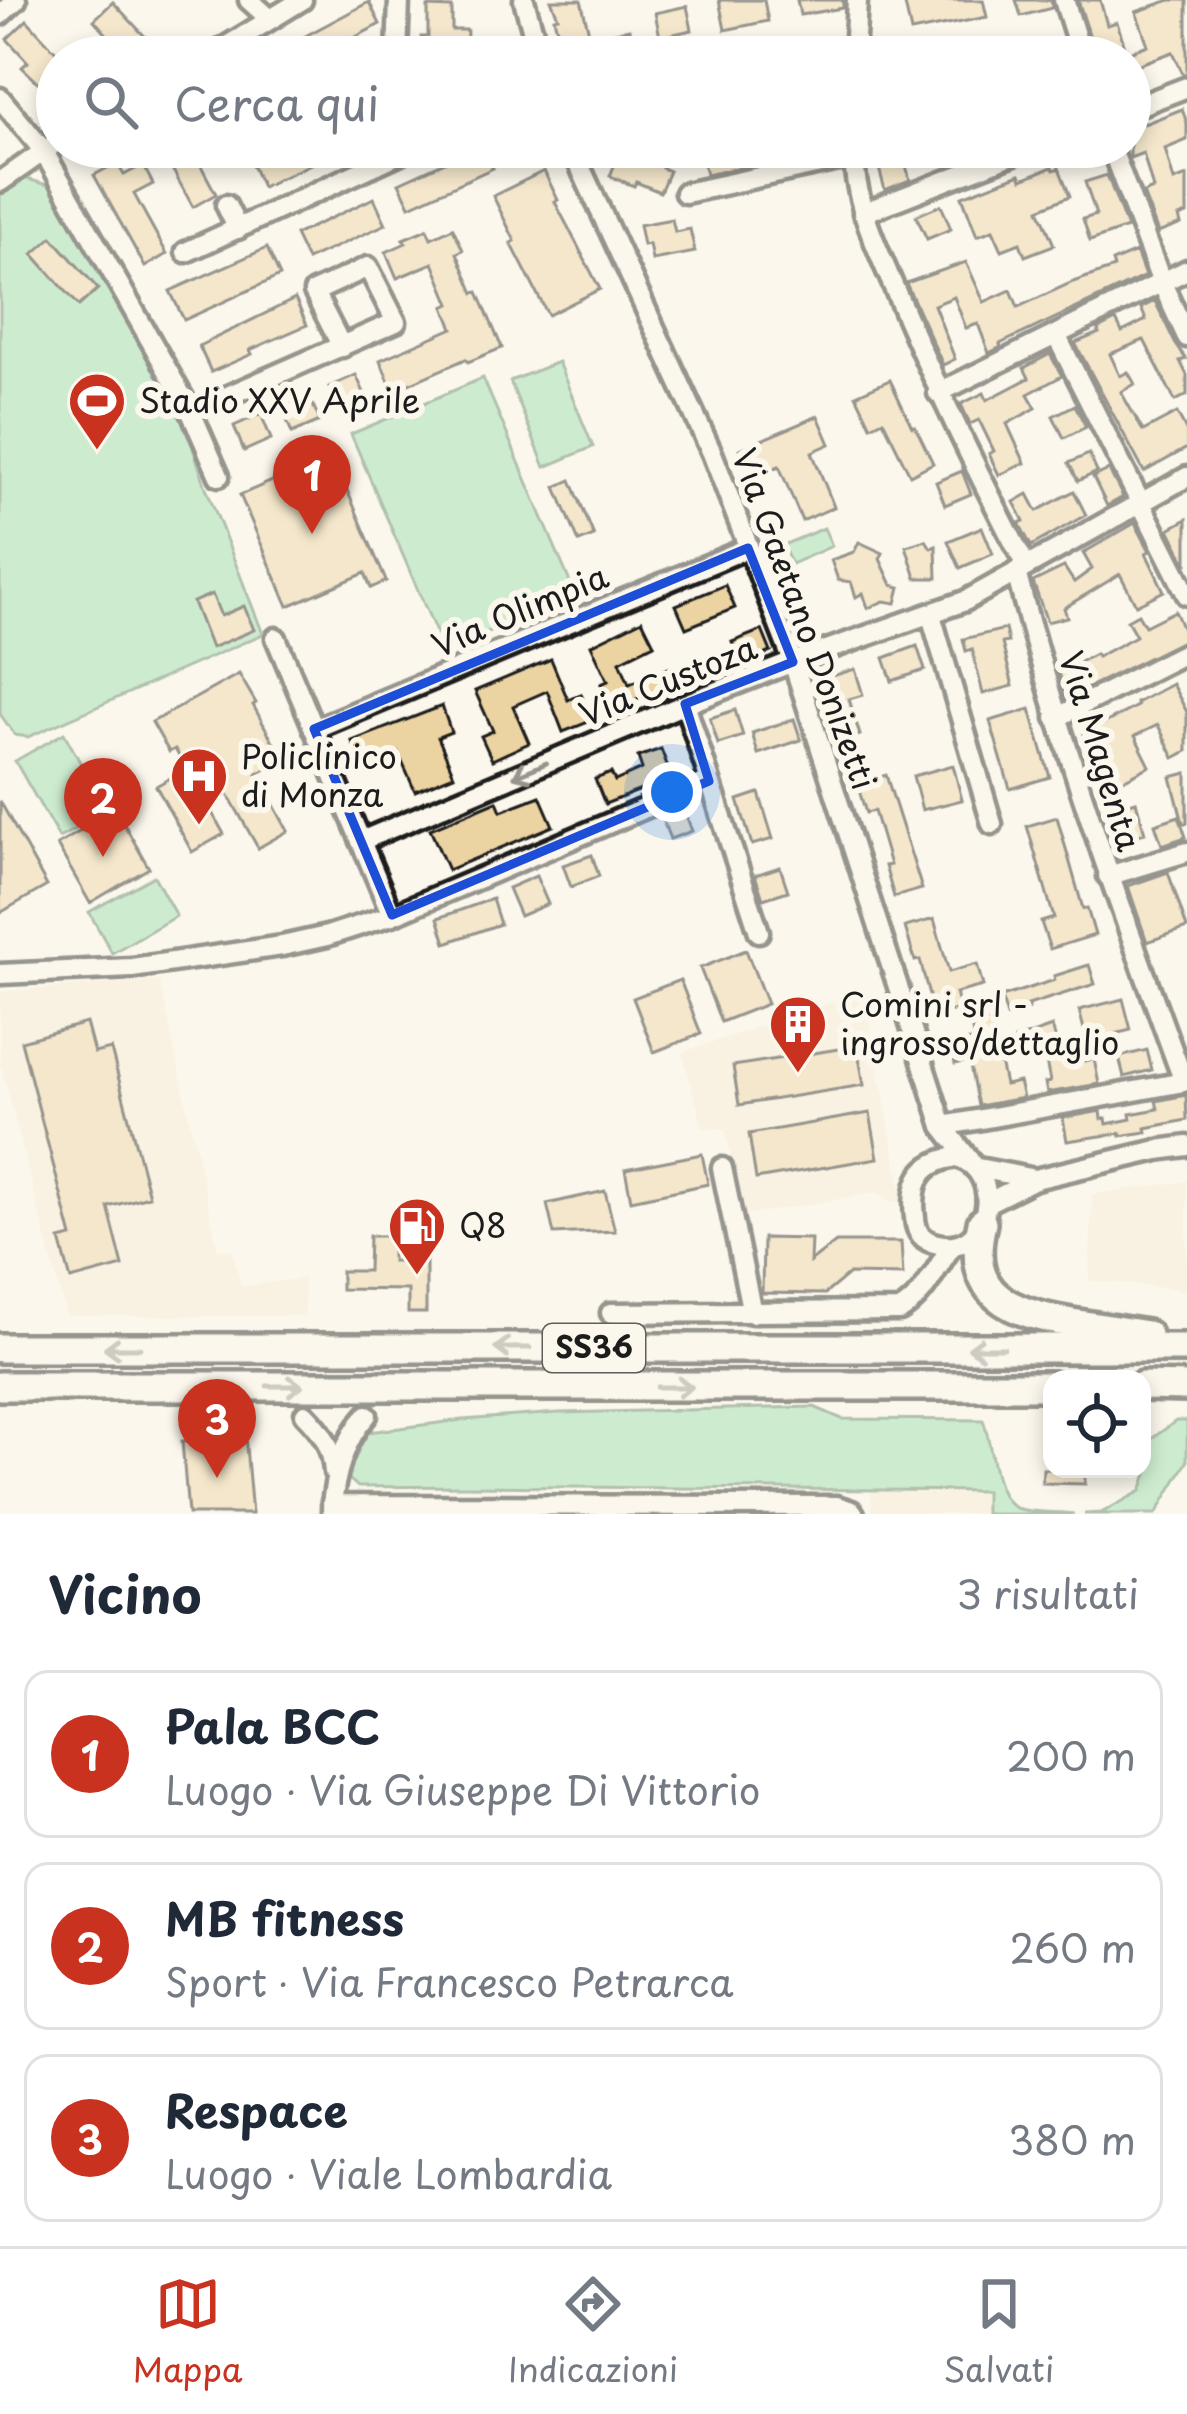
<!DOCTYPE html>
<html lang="it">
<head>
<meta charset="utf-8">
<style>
	body { margin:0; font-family:"Playpen Sans",sans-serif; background:#f2f2f3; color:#1f2937 }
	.controls { position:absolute; right:36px; bottom:36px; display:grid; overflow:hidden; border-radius:24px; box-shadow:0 6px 18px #0003 }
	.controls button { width:108px; height:108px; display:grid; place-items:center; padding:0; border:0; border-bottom:3px solid #e0e1e3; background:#fff; color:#1f2937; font:60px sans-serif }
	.you { position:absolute; left:672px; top:792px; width:42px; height:42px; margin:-30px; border:9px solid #fff; border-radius:50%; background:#1a73e8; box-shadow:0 0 0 18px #1a73e833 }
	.badge { display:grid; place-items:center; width:78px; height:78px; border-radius:50%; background:#c8321e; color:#fff; font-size:39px; font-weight:700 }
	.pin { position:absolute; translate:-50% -99px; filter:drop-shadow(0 3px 6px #0008) }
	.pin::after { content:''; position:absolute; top:63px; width:42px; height:36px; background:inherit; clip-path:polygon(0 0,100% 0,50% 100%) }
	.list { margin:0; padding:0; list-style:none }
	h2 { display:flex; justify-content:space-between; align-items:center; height:156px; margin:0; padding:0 48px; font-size:51px }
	h2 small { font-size:39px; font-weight:400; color:#747a83 }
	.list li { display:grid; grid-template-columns:78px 1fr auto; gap:36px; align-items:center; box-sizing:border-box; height:168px; margin:0 24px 24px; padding:0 24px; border:3px solid #e0e1e3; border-radius:24px }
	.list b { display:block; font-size:45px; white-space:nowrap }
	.list p { margin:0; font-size:39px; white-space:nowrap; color:#747a83 }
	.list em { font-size:39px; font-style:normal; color:#747a83 }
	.icon { flex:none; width:66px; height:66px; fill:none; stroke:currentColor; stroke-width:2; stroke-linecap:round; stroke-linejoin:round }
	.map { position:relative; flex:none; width:1187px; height:1514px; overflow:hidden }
	.search { position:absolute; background:#fff; box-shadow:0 6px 18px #0003; left:36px; right:36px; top:36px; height:132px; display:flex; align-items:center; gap:30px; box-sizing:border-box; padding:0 42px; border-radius:66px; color:#747a83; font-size:45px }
	.sheet { height:732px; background:#fff }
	nav { display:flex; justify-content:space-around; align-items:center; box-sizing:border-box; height:168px; border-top:3px solid #e0e1e3; background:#fff; font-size:33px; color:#747a83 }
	nav a { display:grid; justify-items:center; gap:6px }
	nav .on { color:#c8321e }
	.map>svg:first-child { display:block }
	.built { fill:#f6ecd6 }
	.green { fill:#96deac; stroke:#597d64; stroke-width:3 }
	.building { fill:#ecd3a2; stroke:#1c1c1c; stroke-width:3 }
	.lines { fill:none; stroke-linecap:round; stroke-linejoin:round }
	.minor-casing { stroke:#1c1c1c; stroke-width:27 }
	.highway-casing { stroke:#1c1c1c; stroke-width:36 }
	.minor { stroke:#fbf7ec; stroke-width:18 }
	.highway { stroke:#fbf7ec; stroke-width:27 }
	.oneway { stroke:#97948e }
	.marked { fill:none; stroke:#1d4ed8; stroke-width:9; stroke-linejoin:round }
	.labels { text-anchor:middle; stroke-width:12; stroke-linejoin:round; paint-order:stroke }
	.shield { fill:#fbf7ec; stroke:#5f5e5a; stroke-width:3 }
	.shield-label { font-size:30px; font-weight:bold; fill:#1c1c1c }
	.poi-label { font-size:33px; fill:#1c1c1c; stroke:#fbf7ec; text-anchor:start }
	.street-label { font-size:33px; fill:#1c1c1c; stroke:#fbf7ec }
</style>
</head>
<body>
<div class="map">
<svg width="1187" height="1514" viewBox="0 0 1187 1514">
	<rect width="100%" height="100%" fill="#fbf7ec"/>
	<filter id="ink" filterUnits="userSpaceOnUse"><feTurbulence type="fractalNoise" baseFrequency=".00833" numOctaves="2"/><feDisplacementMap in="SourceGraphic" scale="24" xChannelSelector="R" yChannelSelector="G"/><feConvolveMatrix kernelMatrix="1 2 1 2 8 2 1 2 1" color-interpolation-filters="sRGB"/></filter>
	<g filter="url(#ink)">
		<g class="built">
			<polygon points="160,981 218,1249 233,1250 241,1286 304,1278 305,1316 66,1316 0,1063 0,991"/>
			<polygon points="864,991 904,1202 888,1202 877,1193 743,1216 725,1129 703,1129 682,1052"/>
			<polygon points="1187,1181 1187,1290 1089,1281 1092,1194"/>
			<polygon points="871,1491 986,1492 985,1514 871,1514"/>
		</g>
		<g class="green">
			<polygon points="20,177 55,187 184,420 205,485 263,634 28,737 15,735 0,714 0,193"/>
			<polygon points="558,362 593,447 545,467 510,381"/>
			<polygon points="483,378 575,594 444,651 351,434"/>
			<polygon points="824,528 832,546 791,564 783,545"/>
			<polygon points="64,733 107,811 59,838 15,761"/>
			<polygon points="154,876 176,916 112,953 89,912"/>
			<path d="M814,1407L842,1419L983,1420C993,1444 992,1498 1016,1508C1029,1513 1059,1512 1074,1514H985V1491L465,1486L358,1487L349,1479L354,1447L361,1433L462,1420L559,1413Z"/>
			<polygon points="1176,1421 1187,1421 1187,1462 1156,1514 1084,1514 1101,1513 1141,1491 1148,1471 1150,1440"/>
		</g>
		<g class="building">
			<polygon points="551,0 581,0 590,37 629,29 635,57 564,57 554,18 558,17"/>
			<polygon points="719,0 764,0 768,21 725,30"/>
			<polygon points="797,0 843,0 843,8 800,15"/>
			<polygon points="904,0 983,0 987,17 911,32"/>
			<polygon points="1016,0 1051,0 1052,8 1021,16"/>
			<polygon points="1078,0 1100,0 1107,25 1117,22 1125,47 1096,56"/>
			<polygon points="1170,0 1187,0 1187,74 1183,74 1173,52 1132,67 1130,57 1126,53 1148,45 1136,12"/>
			<polygon points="113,2 150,42 133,57 127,57 94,20"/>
			<polygon points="369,2 380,24 318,57 266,57"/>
			<polygon points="687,6 692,30 660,37 655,13"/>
			<polygon points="428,7 452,8 452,30 467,30 466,55 420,57 421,37 428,37"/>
			<polygon points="27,20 57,53 57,101 22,67 28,62 7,39"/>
			<polygon points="807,42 811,57 762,57 761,52"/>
			<polygon points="1182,109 1187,123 1187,140 1165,149 1174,181 1187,176 1187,214 1179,217 1181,224 1158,233 1143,193 1153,189 1143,153 1130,158 1130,123 1142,119 1144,124"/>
			<polygon points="160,147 191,147 216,194 193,207"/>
			<polygon points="289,147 347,147 262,187 252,165"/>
			<polygon points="478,147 483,147 493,168 410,206 399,183"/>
			<polygon points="630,147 670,147 662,168 669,171 660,192 636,182 634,186 610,176 619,154 626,156"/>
			<polygon points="709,147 779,147 781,159 706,175 700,149"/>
			<polygon points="877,147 901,147 910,180 885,190 877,161 873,161 870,149"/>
			<polygon points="117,163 124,175 143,165 153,184 134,194 167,254 145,267 94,175"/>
			<polygon points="1052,167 1054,170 1059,168 1070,196 1039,209 1054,245 1025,256 1020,243 1002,250 993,230 977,236 962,196 1020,174 1022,179"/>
			<polygon points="544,171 558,200 555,202 600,289 548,315 511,243 515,241 493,196"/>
			<polygon points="1107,175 1127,228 1090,241 1083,219 1096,215 1085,182"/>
			<polygon points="374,198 386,224 307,260 295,235"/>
			<polygon points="941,205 951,229 927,239 916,216"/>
			<polygon points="672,219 675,232 690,229 695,252 652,260 649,244 643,245 639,225"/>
			<polygon points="453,228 463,250 457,253 474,293 478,292 502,348 468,362 466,359 393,391 380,360 453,328 444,307 450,304 433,263 397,278 386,252 406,243 403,239 427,229 431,238"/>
			<polygon points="52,237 98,289 79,306 33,254"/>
			<polygon points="267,248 280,276 184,320 170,291"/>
			<polygon points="1136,252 1145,276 1000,344 1001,347 989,353 978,324 966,328 954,297 934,305 955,359 943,365 906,283 966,262 984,302 1011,290 1018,307 1073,282 1114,268 1112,262"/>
			<polygon points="295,299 307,325 250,350 252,354 211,372 199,346"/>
			<polygon points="1155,301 1175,343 1186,359 1180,361 1187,375 1187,395 1175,401 1144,340 1110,354 1120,376 1128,372 1135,384 1121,392 1143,431 1177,413 1187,432 1187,448 1144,472 1075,343 1099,333 1098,329 1116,320 1122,332 1146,320 1141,308"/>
			<polygon points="1050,354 1062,376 1028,394 1036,408 1007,424 1025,463 999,475 989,454 994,451 979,420 970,424 961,404 984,393 987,400 1029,378 1024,368"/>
			<polygon points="356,375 367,399 340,411 329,387"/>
			<polygon points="890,380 912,427 915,426 933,463 910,475 883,420 871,426 856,395"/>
			<polygon points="309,396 320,421 292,433 282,408"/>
			<polygon points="1075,405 1086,427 1064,438 1053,416"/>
			<polygon points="261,414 271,439 244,451 234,426"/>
			<polygon points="818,416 830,444 812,452 834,507 802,521 779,466 752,477 740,449"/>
			<polygon points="1089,454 1097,472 1078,481 1069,463"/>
			<polygon points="332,455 386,581 371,588 365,573 288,606 240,495"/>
			<polygon points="1109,470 1123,497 1107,506 1093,477"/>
			<polygon points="962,471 971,494 945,505 936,482"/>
			<polygon points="571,480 594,536 579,542 556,487"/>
			<polygon points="1074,491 1086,515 1031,546 1019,523 1024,521 1014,502 1028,494 1037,511"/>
			<polygon points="1187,519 1187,565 1169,529"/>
			<polygon points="1135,523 1150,551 1146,553 1164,591 1136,605 1120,574 1064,608 1067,617 1047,622 1033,582 1064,567 1074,582 1092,569 1083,553"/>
			<polygon points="982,527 993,554 960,568 948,541"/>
			<polygon points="926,540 931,548 936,546 937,578 916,578 906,546"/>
			<polygon points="859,542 883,553 880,559 892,585 900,587 896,603 884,601 868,608 863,593 856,597 851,582 838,580 831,560 854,552"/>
			<polygon points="725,585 735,608 686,628 676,605"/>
			<polygon points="212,594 221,616 244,606 254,630 211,648 193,602"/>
			<polygon points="1175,611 1187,639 1066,698 1057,668 1066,664 1068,668 1095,654 1097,657 1136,636 1127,620 1138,614 1145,626"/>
			<polygon points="642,620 654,644 620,661 629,684 669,668 678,691 654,700 651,693 611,710 601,684 608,681 591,645"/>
			<polygon points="1005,629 1008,642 1002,643 1013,686 983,694 972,649 966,651 963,639"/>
			<polygon points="762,630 771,652 741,664 732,642"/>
			<polygon points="917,646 925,670 892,681 884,658"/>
			<polygon points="551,659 568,700 581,694 591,721 563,732 547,691 513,706 529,743 492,760 481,736 493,731 475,691"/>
			<polygon points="855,669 863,695 849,699 860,735 838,742 819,680"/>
			<polygon points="239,674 256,703 253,705 283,760 257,774 288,831 258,848 220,780 200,791 224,834 192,852 156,786 186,769 175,749 169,752 152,722"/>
			<polygon points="1172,684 1187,712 1187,751 1174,758 1158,725 1135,736 1150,766 1121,781 1116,771 1106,776 1084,734 1137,706 1136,703"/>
			<polygon points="442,706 451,732 438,737 454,775 415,791 398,753 363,768 352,741"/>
			<polygon points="1030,709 1050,777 1010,789 990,721"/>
			<polygon points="735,710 743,736 718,744 710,718"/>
			<polygon points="794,719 801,740 758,754 752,733"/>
			<polygon points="661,749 672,778 605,804 595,779 611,773 615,781 642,769 638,757"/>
			<polygon points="953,765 962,800 922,810 913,776"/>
			<polygon points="1187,773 1187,823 1183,823 1171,777"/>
			<polygon points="886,775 922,889 894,897 885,866 890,865 874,811 866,813 857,784"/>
			<polygon points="759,793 773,839 752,845 738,800"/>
			<polygon points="540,796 553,826 448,870 430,829 497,801 501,811"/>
			<polygon points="0,801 47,886 0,913"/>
			<polygon points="1136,801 1145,833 1114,842 1105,811"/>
			<polygon points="683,807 692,831 670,839 661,816"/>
			<polygon points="116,810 149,868 90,903 57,845"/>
			<polygon points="1179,816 1186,837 1162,845 1155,824"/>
			<polygon points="1057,817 1083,909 1087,908 1095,935 1050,949 1041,922 1054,918 1027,826"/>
			<polygon points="592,855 599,876 571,887 563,865"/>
			<polygon points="780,867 788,891 763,899 755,875"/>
			<polygon points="1168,872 1187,928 1147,942 1128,886"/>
			<polygon points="536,876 548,904 520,916 508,888"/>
			<polygon points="492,899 500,924 446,943 438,918"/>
			<polygon points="934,919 949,972 977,964 983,986 956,993 960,1009 934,1016 920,960 915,961 905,927"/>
			<polygon points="746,950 767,1004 721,1022 700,968"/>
			<polygon points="1089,965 1095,984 1028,1005 1029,1009 1007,1016 1001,997 1055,980 1054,976"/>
			<polygon points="680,980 701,1034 654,1052 633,998"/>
			<polygon points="1123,999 1131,1030 1087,1041 1079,1010"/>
			<polygon points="991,1021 1005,1085 1019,1082 1023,1098 978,1106 969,1061 955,1064 951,1046 974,1040 971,1026"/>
			<polygon points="86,1023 94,1053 111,1049 149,1196 108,1207 123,1266 71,1280 60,1240 72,1237 21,1041"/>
			<polygon points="1052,1027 1064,1065 1094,1059 1099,1084 1047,1093 1045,1083 1050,1082 1045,1056 1024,1064 1015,1040"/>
			<polygon points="857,1046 864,1085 739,1105 733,1066"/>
			<polygon points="1147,1050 1152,1070 1124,1077 1119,1057"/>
			<polygon points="1186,1095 1187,1120 1146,1128 1147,1132 1133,1134 1121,1136 1121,1133 1067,1141 1063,1118 1101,1111 1102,1119 1106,1118 1107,1124 1131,1119 1130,1114 1158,1109 1156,1101"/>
			<polygon points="870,1113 878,1158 756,1179 749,1134"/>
			<polygon points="702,1154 708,1184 631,1200 625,1169"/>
			<polygon points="605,1191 615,1231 554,1234 547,1204"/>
			<polygon points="369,1236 392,1236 392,1261 426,1261 426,1313 408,1313 408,1290 341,1289 341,1271 368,1271"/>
			<polygon points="763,1238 811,1239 810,1262 836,1242 901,1242 903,1275 849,1274 825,1294 762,1293"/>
			<polygon points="245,1435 252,1514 188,1514 182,1441"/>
			<polygon points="1043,1469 1085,1469 1085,1484 1042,1483"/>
		</g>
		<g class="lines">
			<g class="minor-casing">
				<g id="minor">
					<polyline points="249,0 270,19"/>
					<polyline points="524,0 540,57"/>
					<polyline points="1064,0 1082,57"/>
					<polyline points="0,15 16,0"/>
					<polyline points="209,57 302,0"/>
					<polyline points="397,57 399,0"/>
					<polyline points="854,57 857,0"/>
					<polyline points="0,98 43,150 191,412 219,476"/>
					<polyline points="1130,109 1187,87"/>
					<polyline points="571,147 712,453 793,662 943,1126 970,1161"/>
					<path d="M854,147C852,200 878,249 898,297C937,389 980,478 1026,566"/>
					<polyline points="1111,147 1162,283 1187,337"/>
					<polyline points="0,182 57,142"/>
					<polyline points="685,193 853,157"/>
					<polyline points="226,205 238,229"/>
					<polyline points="863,213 1032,147"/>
					<polyline points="186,252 414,147"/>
					<polyline points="1056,335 1187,595"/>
					<polyline points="938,393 1187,270"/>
					<polyline points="191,412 396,322 368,267 314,292 342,347"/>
					<polyline points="931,615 992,824"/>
					<polyline points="276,638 392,915"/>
					<polyline points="685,704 759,932"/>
					<polyline points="1056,718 1187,652"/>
					<polyline points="314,729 748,548"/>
					<polyline points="361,841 685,704 793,662 965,601 1187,477"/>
					<polyline points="1108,876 1187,852"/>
					<polyline points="0,974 132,968 282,946 327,936 392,915 709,781"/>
					<path d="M943,1126L1184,1082C1122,913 1061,746 1016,572"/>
					<path d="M957,1157C1007,1173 989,1257 938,1244C923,1241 916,1233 915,1218C911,1183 920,1162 957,1157Z"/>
					<polyline points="722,1168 752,1313"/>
					<polyline points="978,1168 1035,1179"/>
					<polyline points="987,1203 1035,1179 1158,1150 1187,1146"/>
					<path d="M611,1313L900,1311C925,1296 935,1269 952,1246"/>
					<path d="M305,1414C323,1432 332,1447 334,1472"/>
					<polyline points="332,1502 340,1505 837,1506 852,1511 854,1514"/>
					<path d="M332,1509C334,1476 344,1440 367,1415"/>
				</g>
			</g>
			<g class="highway-casing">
				<g id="highway">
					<path d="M982,1223C964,1296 1011,1313 1072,1323C1097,1327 1122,1331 1147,1335"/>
					<polyline points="0,1348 1187,1348"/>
					<polyline points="0,1386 1052,1386"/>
					<polyline points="1142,1386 1187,1387"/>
				</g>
			</g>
			<use href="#minor" class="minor"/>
			<use href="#highway" class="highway"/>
		</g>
		<defs><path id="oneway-shaft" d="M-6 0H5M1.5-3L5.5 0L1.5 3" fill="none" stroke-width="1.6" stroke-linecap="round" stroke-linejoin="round" transform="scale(3)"/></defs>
		<g class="oneway">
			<use href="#oneway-shaft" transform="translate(530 770) rotate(157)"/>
			<use href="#oneway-shaft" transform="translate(122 1348) rotate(180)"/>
			<use href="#oneway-shaft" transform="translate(512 1348) rotate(180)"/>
			<use href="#oneway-shaft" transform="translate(986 1348) rotate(-180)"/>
			<use href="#oneway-shaft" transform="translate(285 1386)"/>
			<use href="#oneway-shaft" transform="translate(675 1387)"/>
		</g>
	</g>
	<path d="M0 0H1187V1514H0ZM748,548L793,662L685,704L709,781L392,915L314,729Z" fill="#fbf7ec" fill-opacity=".55" fill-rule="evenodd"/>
	<path class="marked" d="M748,548L793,662L685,704L709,781L392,915L314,729Z"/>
	<defs>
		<g id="stadium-pin" transform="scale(3)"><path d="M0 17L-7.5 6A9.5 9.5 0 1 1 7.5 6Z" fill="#c8321e" stroke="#fbf7ec"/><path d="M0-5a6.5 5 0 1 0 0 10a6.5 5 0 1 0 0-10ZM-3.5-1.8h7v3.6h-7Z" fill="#fff"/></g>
		<g id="hospital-pin" transform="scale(3)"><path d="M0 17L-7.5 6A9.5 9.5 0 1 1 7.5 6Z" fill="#c8321e" stroke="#fbf7ec"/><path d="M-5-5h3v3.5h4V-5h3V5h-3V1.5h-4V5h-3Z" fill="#fff"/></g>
		<g id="building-pin" transform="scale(3)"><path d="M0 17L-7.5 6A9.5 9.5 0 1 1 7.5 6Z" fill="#c8321e" stroke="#fbf7ec"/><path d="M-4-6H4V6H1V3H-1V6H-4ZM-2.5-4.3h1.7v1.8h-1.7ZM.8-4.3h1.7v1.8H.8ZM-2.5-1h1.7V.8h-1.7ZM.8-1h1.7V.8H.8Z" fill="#fff"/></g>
		<g id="fuel-pin" transform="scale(3)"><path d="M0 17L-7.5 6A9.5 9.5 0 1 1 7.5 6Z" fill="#c8321e" stroke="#fbf7ec"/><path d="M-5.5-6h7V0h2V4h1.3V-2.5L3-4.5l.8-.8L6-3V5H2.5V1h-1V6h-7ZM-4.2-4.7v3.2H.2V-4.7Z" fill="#fff"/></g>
	</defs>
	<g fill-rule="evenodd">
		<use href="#stadium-pin" x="97" y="401"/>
		<use href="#hospital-pin" x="199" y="776"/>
		<use href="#building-pin" x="798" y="1024"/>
		<use href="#fuel-pin" x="417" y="1226"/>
	</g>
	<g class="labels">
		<rect class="shield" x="543" y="1324" width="102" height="48" rx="9"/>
		<g class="shield-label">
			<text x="594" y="1358">SS36</text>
		</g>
		<g class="poi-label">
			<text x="139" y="413">Stadio XXV Aprile</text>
			<text x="241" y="769">Policlinico<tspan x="241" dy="38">di Monza</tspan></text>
			<text x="840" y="1017">Comini srl -<tspan x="840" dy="38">ingrosso/dettaglio</tspan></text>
			<text x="459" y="1238">Q8</text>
		</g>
		<g class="street-label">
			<text transform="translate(520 611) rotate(-23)" y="12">Via Olimpia</text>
			<text transform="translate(804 619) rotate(70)" y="12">Via Gaetano Donizetti</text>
			<text transform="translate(668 681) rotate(-22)" y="12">Via Custoza</text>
			<text transform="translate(1100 751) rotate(73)" y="12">Via Magenta</text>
		</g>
	</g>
</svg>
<div class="controls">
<button><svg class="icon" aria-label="locate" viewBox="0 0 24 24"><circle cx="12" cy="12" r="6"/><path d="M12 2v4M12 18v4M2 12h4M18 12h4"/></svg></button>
</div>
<div class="you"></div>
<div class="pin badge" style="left:312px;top:534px">1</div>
<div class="pin badge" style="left:103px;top:857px">2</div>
<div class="pin badge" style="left:217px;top:1478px">3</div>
<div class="search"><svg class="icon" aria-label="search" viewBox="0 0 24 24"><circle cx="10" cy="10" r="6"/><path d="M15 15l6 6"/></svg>Cerca qui</div>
</div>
<section class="sheet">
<h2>Vicino<small>3 risultati</small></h2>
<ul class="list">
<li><span class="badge">1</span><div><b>Pala BCC</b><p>Luogo · Via Giuseppe Di Vittorio</p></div><em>200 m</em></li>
<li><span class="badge">2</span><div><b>MB fitness</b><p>Sport · Via Francesco Petrarca</p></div><em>260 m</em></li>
<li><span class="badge">3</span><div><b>Respace</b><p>Luogo · Viale Lombardia</p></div><em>380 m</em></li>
</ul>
</section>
<nav>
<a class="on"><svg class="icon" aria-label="map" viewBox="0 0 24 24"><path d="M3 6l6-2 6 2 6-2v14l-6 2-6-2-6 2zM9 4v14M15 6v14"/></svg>Mappa</a>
<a><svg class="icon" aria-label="directions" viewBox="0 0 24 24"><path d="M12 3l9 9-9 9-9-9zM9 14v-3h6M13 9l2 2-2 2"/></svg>Indicazioni</a>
<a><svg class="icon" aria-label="saved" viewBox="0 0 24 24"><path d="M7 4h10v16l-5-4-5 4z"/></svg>Salvati</a>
</nav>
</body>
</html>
